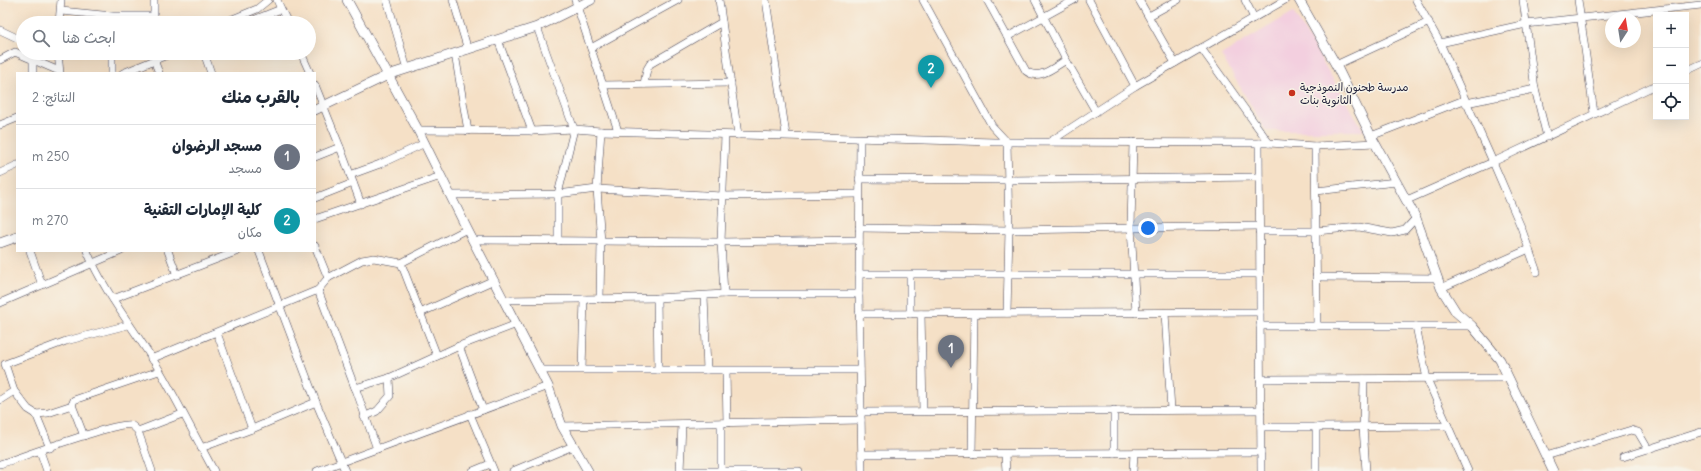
<!DOCTYPE html>
<html lang="ar">
<head>
<meta charset="utf-8">
<style>
	body { margin:0; font-family:Delius,"Playpen Sans Arabic",sans-serif; background:#f2f2f3; color:#1f2937; direction:rtl }
	.controls { position:absolute; right:12px; top:12px; display:grid; overflow:hidden; border-radius:0px; box-shadow:0 4px 16px #0002 }
	.controls button { width:36px; height:36px; display:grid; place-items:center; padding:0; border:0; border-bottom:1px solid #e0e1e3; background:#fff; color:#1f2937; font:20px sans-serif }
	.compass { position:absolute; left:1605px; top:12px; width:36px; height:36px; border-radius:50%; background:#fff; box-shadow:0 4px 16px #0002; rotate:12deg }
	.you { position:absolute; left:1148px; top:228px; width:14px; height:14px; margin:-10px; border:3px solid #fff; border-radius:50%; background:#1a73e8; box-shadow:0 0 0 6px #1a73e833 }
	.badge { display:grid; place-items:center; width:26px; height:26px; border-radius:50%; background:#c8321e; color:#fff; font-size:13px; font-weight:700 }
	.pin { position:absolute; translate:-50% -33px; filter:drop-shadow(0 1px 2px #0008) }
	.pin::after { content:''; position:absolute; top:21px; width:14px; height:12px; background:inherit; clip-path:polygon(0 0,100% 0,50% 100%) }
	.list { margin:0; padding:0; list-style:none }
	h2 { display:flex; justify-content:space-between; align-items:center; height:52px; margin:0; padding:0 16px; font-size:17px }
	h2 small { font-size:13px; font-weight:400; color:#747a83 }
	.list li { display:grid; grid-template-columns:26px 1fr auto; gap:12px; align-items:center; box-sizing:border-box; height:64px; padding:0 16px; border-top:1px solid #e0e1e3 }
	.list b { display:block; font-size:15px; white-space:nowrap }
	.list p { margin:0; font-size:13px; white-space:nowrap; color:#747a83 }
	.list em { font-size:13px; font-style:normal; color:#747a83 }
	.icon { flex:none; width:22px; height:22px; fill:none; stroke:currentColor; stroke-width:2; stroke-linecap:round; stroke-linejoin:round }
	.map { position:relative; flex:none; width:1701px; height:471px; overflow:hidden; direction:ltr }
	.search { position:absolute; background:#fff; box-shadow:0 4px 16px #0002; left:16px; top:16px; width:300px; height:44px; display:flex; align-items:center; gap:10px; box-sizing:border-box; padding:0 14px; border-radius:22px; color:#747a83; font-size:15px }
	.panel { position:absolute; background:#fff; box-shadow:0 4px 16px #0002; left:16px; top:72px; width:300px; height:180px; border-radius:0px; direction:rtl }
	.map>svg:first-child { display:block }
	.built { fill:#f3cfdf }
	.lines { fill:none; stroke-linecap:round; stroke-linejoin:round }
	.minor-casing { stroke:#423e50; stroke-width:8 }
	.tertiary-casing { stroke:#423e50; stroke-width:10 }
	.minor { stroke:#fff; stroke-width:7 }
	.tertiary { stroke:#fff; stroke-width:9 }
	.poi-dot { fill:#c8321e; stroke:#f7f3e8; stroke-width:1.5 }
	.labels { text-anchor:middle; stroke-width:3; stroke-linejoin:round; paint-order:stroke }
	.poi-label { font-size:11px; fill:#22223b; stroke:#f7f3e8; text-anchor:start }
</style>
</head>
<body>
<div class="map">
<svg width="1701" height="471" viewBox="0 0 1701 471">
	<rect width="100%" height="100%" fill="#f7f3e8"/>
	<filter id="ink" filterUnits="userSpaceOnUse"><feTurbulence type="fractalNoise" baseFrequency=".025" numOctaves="2"/><feDisplacementMap in="SourceGraphic" scale="8" xChannelSelector="R" yChannelSelector="G"/><feConvolveMatrix kernelMatrix="1 2 1 2 8 2 1 2 1" color-interpolation-filters="sRGB"/></filter>
	<filter id="wash" filterUnits="userSpaceOnUse"><feTurbulence type="fractalNoise" baseFrequency=".012" numOctaves="4" result="noise"/><feDisplacementMap in="SourceGraphic" scale="16" xChannelSelector="R" yChannelSelector="G"/><feGaussianBlur stdDeviation="0.9" result="paint"/><feColorMatrix in="noise" values="0 0 0 0 0 0 0 0 0 0 0 0 0 0 0 0 0 1.4 0 .05"/><feComposite in="paint" operator="in"/></filter>
	<g filter="url(#wash)">
		<rect width="100%" height="100%" fill="#f5e0c6"/>
		<polygon class="built" points="1293,12 1364,131 1266,131 1221,55"/>
	</g>
	<g filter="url(#ink)">
		<g class="lines">
			<g class="minor-casing">
				<g id="minor">
					<polyline points="277,0 281,9"/>
					<polyline points="387,0 407,69"/>
					<polyline points="453,0 468,50"/>
					<polyline points="575,0 618,131"/>
					<polyline points="719,0 738,135"/>
					<polyline points="766,0 786,135"/>
					<polyline points="923,0 992,126 1007,142 1009,230 1007,313"/>
					<path d="M987,0L1026,71C1039,81 1054,67 1066,60"/>
					<polyline points="1035,0 1066,60 1096,112"/>
					<polyline points="1089,0 1135,86"/>
					<polyline points="1139,0 1175,63"/>
					<polyline points="1245,0 1254,18"/>
					<polyline points="1416,0 1440,43 1493,162 1521,227 1537,272"/>
					<polyline points="1523,0 1535,89 1547,137"/>
					<polyline points="1578,0 1594,113"/>
					<polyline points="61,11 113,16 154,16"/>
					<polyline points="1149,16 1178,0"/>
					<polyline points="59,23 61,0"/>
					<polyline points="154,23 154,0"/>
					<polyline points="223,23 257,9 268,0"/>
					<polyline points="246,23 281,9 288,23"/>
					<polyline points="537,27 574,129 558,194 558,241"/>
					<polyline points="0,30 17,38 23,37"/>
					<polyline points="1007,37 1074,0"/>
					<polyline points="498,40 532,131"/>
					<polyline points="1440,43 1526,24 1701,5"/>
					<polyline points="591,48 678,0"/>
					<polyline points="1201,48 1269,143"/>
					<polyline points="58,53 60,73"/>
					<polyline points="154,53 154,60 159,73"/>
					<polyline points="204,53 211,73"/>
					<polyline points="301,53 310,73"/>
					<polyline points="455,54 468,131"/>
					<polyline points="0,60 15,52 59,71"/>
					<polyline points="1336,65 1429,22"/>
					<polyline points="1686,71 1701,64"/>
					<polyline points="33,73 33,59"/>
					<polyline points="112,73 112,53"/>
					<polyline points="123,73 172,53"/>
					<polyline points="644,84 647,69 650,64 722,22"/>
					<polyline points="315,85 340,147 361,204"/>
					<polyline points="603,85 731,83"/>
					<polyline points="1466,103 1535,89"/>
					<polyline points="0,125 17,118"/>
					<polyline points="418,130 532,131 574,129 601,131 994,142 1269,143 1315,146 1375,143"/>
					<polyline points="1371,136 1464,100"/>
					<polyline points="860,140 859,294 862,471"/>
					<polyline points="1051,141 1135,86 1285,0"/>
					<polyline points="1133,142 1131,227 1136,313"/>
					<polyline points="1259,143 1261,471"/>
					<polyline points="1315,146 1317,326"/>
					<polyline points="315,157 340,147"/>
					<polyline points="0,173 17,165"/>
					<polyline points="350,175 380,164 425,143"/>
					<polyline points="859,179 1008,180 1259,177"/>
					<polyline points="1316,191 1396,182"/>
					<polyline points="451,195 558,194 597,189 722,196 859,194"/>
					<polyline points="315,198 353,183"/>
					<polyline points="1407,200 1493,162 1656,85"/>
					<polyline points="315,219 441,176"/>
					<polyline points="859,228 1009,230 1259,226"/>
					<polyline points="1259,231 1316,231 1359,227 1392,233 1405,230 1416,218"/>
					<polyline points="474,240 721,242 859,240"/>
					<polyline points="315,246 328,278"/>
					<polyline points="30,251 42,285"/>
					<path d="M87,251C105,294 136,331 160,371C179,404 196,438 214,471"/>
					<polyline points="168,251 177,275"/>
					<polyline points="259,251 316,402 345,471"/>
					<polyline points="401,263 437,356"/>
					<polyline points="859,274 1260,274"/>
					<polyline points="910,275 910,314"/>
					<polyline points="1316,277 1436,278"/>
					<polyline points="1441,288 1529,249"/>
					<polyline points="318,290 355,388 389,378 459,346 517,324"/>
					<polyline points="724,294 721,242 725,135"/>
					<polyline points="704,296 707,370"/>
					<polyline points="657,298 658,370"/>
					<polyline points="113,299 238,251"/>
					<polyline points="600,299 601,242 597,189 601,131"/>
					<polyline points="505,300 657,298 724,294 859,294"/>
					<polyline points="0,303 121,251"/>
					<polyline points="420,313 494,280"/>
					<polyline points="1165,313 1171,410"/>
					<polyline points="859,314 1260,312"/>
					<polyline points="921,314 923,411"/>
					<polyline points="1260,326 1472,326"/>
					<polyline points="1416,326 1427,379 1468,471"/>
					<polyline points="217,333 252,429"/>
					<polyline points="459,346 483,410"/>
					<polyline points="151,359 318,290 328,278 362,260 374,258 401,263 467,229"/>
					<polyline points="582,369 584,299"/>
					<polyline points="541,370 860,370"/>
					<polyline points="726,371 727,423"/>
					<polyline points="1260,379 1508,378"/>
					<polyline points="1364,379 1363,427 1366,471"/>
					<polyline points="354,384 377,449"/>
					<polyline points="0,400 14,391"/>
					<polyline points="72,405 84,436"/>
					<polyline points="1114,410 1114,453"/>
					<polyline points="860,412 1261,410"/>
					<polyline points="36,414 48,413 72,405 74,400 159,371"/>
					<polyline points="470,414 494,471"/>
					<polyline points="364,417 377,411 390,396 389,378"/>
					<polyline points="562,426 861,420"/>
					<polyline points="1261,427 1316,427"/>
					<polyline points="50,448 36,414 28,409 14,391 5,364 66,341 128,325"/>
					<polyline points="201,448 252,429 316,402"/>
					<polyline points="40,451 47,471"/>
					<polyline points="862,454 1261,452"/>
					<polyline points="972,454 974,314"/>
					<polyline points="1005,455 1006,471"/>
					<polyline points="1546,456 1631,430 1638,432 1648,449 1701,432"/>
					<polyline points="1623,457 1648,449"/>
					<path d="M0,464C19,458 119,421 131,425C133,426 136,429 138,431"/>
					<polyline points="721,470 721,423"/>
					<polyline points="152,471 138,431 182,414"/>
					<polyline points="317,471 548,386"/>
					<polyline points="473,471 490,464"/>
					<polyline points="513,471 573,446"/>
					<polyline points="680,471 682,424"/>
					<polyline points="683,471 799,471"/>
					<polyline points="1133,471 1134,453"/>
					<polyline points="1316,471 1316,427 1448,426"/>
				</g>
			</g>
			<g class="tertiary-casing">
				<g id="tertiary">
					<polyline points="347,0 418,130 467,229 548,386 562,426 588,471"/>
					<polyline points="1299,0 1336,65 1371,136 1416,218 1441,288 1456,312 1472,326 1500,360 1553,471"/>
					<polyline points="315,110 388,75 537,27 591,0"/>
					<polyline points="0,243 17,237"/>
				</g>
			</g>
			<use href="#minor" class="minor"/>
			<use href="#tertiary" class="tertiary"/>
		</g>
	</g>
	<circle class="poi-dot" cx="1292" cy="93" r="4"/>
	<g class="labels">
		<g class="poi-label">
			<text x="1300" y="91">مدرسة طحنون النموذجية<tspan x="1300" dy="13">الثانوية بنات</tspan></text>
		</g>
	</g>
</svg>
<div class="controls">
<button>+</button>
<button>−</button>
<button><svg class="icon" aria-label="locate" viewBox="0 0 24 24"><circle cx="12" cy="12" r="6"/><path d="M12 2v4M12 18v4M2 12h4M18 12h4"/></svg></button>
</div>
<svg class="compass" viewBox="-18 -18 36 36"><path d="M0-13l5 13h-10z" fill="#e53935"/><path d="M0 13l5-13h-10z" fill="#747a83"/></svg>
<div class="you"></div>
<div class="pin badge" style="left:951px;top:368px;background:#6b7280">1</div>
<div class="pin badge" style="left:931px;top:88px;background:#0f9aa8">2</div>
<div class="search"><svg class="icon" aria-label="search" viewBox="0 0 24 24"><circle cx="10" cy="10" r="6"/><path d="M15 15l6 6"/></svg>ابحث هنا</div>
<section class="panel">
<h2>بالقرب منك<small>النتائج: 2</small></h2>
<ul class="list">
<li><span class="badge" style="background:#6b7280">1</span><div><b>مسجد الرضوان</b><p>مسجد</p></div><em>250 m</em></li>
<li><span class="badge" style="background:#0f9aa8">2</span><div><b>كلية الإمارات التقنية</b><p>مكان</p></div><em>270 m</em></li>
</ul>
</section>
</div>
</body>
</html>
